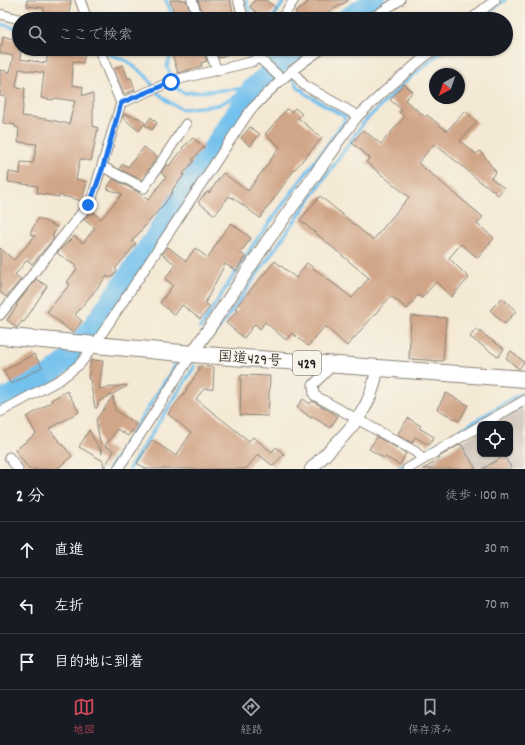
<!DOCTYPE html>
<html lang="ja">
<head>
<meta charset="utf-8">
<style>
	body { margin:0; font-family:Dekko,"Klee One",sans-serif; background:#20242c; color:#f1f3f6 }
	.controls { position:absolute; right:12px; bottom:12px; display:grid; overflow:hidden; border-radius:8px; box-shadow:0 1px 3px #0004 }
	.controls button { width:36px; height:36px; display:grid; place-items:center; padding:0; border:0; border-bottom:1px solid #363941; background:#171b24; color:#f1f3f6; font:20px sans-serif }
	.compass { position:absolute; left:429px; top:68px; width:36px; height:36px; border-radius:50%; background:#171b24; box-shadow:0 1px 3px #0004; rotate:220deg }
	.stop { position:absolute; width:12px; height:12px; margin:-9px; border:3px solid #1a73e8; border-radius:50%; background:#fff }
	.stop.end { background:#1a73e8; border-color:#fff; box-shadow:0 1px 4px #0008 }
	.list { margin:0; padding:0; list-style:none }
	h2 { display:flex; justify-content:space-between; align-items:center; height:52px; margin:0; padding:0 16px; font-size:17px }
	h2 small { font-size:13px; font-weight:400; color:#9ea1a6 }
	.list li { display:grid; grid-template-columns:26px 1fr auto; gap:12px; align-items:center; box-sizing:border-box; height:56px; padding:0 16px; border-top:1px solid #363941 }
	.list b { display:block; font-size:15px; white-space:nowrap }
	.list em { font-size:13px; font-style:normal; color:#9ea1a6 }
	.icon { flex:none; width:22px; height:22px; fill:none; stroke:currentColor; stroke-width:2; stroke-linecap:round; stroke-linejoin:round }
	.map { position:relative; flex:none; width:525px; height:469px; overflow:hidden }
	.search { position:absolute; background:#171b24; box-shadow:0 1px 3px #0004; left:12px; right:12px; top:12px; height:44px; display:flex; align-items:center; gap:10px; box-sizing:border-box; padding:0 14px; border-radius:22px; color:#9ea1a6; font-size:15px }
	.sheet { height:220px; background:#171b24 }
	nav { display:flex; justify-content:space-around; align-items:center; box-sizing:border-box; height:56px; border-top:1px solid #363941; background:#171b24; font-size:11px; color:#9ea1a6 }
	nav a { display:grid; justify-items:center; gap:2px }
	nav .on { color:#d1495b }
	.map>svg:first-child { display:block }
	.industrial { fill:#cec2b9 }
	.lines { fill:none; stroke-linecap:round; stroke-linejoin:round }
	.stream { stroke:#73c1ed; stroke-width:3.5 }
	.river { stroke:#73c1ed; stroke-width:20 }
	.building { fill:#d1a587; fill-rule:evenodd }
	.minor-casing { stroke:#888278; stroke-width:11 }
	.tertiary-casing { stroke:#888278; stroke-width:14 }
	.trunk-casing { stroke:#888278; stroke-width:18 }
	.minor { stroke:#fff; stroke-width:9 }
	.tertiary { stroke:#fff; stroke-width:12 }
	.trunk { stroke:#fff; stroke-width:16 }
	.route { stroke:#1a73e8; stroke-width:5 }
	.labels { text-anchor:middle; stroke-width:3; stroke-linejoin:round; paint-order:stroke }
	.shield { fill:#f7f3e8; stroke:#5e5c59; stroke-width:1 }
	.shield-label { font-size:14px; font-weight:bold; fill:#1c1c1c }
	.street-label { font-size:15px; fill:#1c1c1c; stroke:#f7f3e8 }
</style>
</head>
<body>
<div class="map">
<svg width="525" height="469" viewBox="0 0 525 469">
	<rect width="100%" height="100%" fill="#f7f3e8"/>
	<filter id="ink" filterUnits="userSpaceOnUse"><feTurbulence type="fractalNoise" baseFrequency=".025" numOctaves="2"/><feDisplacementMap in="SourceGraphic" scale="8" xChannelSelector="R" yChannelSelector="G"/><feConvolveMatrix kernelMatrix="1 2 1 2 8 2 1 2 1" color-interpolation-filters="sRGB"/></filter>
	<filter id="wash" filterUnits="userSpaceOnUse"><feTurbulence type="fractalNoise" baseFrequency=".012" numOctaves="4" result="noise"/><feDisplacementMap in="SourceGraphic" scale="16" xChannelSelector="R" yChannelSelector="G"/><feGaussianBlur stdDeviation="0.9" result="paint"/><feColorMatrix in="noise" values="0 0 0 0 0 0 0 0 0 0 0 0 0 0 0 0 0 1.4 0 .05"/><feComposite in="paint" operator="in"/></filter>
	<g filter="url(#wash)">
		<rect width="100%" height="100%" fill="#f4e9d4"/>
		<polygon class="industrial" points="520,406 525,413 525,469 417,469 480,431 480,454 510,454 510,424 491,424"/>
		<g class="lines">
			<g class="stream">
				<polyline points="166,0 174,19"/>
				<path d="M246,0C247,7 251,15 257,19"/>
				<polyline points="272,19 285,0"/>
				<polyline points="481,19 505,0"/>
				<polyline points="0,24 19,29"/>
				<polyline points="175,49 169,60 167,66 175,87 184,93 249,88"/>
				<polyline points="102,51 127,61 146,76 158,93 170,103 182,109 218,105 252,88"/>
				<polyline points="200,328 253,245 344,122 345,117 340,114 306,94 303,90 299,89 283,61"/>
				<polyline points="216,333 364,122 406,81 445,49"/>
				<polyline points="109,469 176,364"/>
				<polyline points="129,469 195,366"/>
				<polyline points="397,469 513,398 525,394"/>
			</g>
			<g class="river">
				<polyline points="345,19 375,0"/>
				<polyline points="0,401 50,374 70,358 149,245 252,88 283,61 300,49"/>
			</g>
		</g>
		<g id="blocks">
			<g class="building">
				<polygon points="27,0 71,0 68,19 43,17 44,8 27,6"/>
				<polygon points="170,0 186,0 192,19 176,19"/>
				<polygon points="198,0 230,0 234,16 222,19 204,19"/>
				<polygon points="255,0 266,0 276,8 269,16 266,13 262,17 250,7"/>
				<polygon points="306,0 349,0 317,19 299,19 295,12 308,3"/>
				<path d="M3,36L19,41V51H21L20,59L46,63L49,49H65L85,53L83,63L73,61L72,85L83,87L82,95L93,94V126L98,128L91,161L80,159L77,175L76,179L87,182L82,201L59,195V197L37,193L38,186L8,182L9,172L20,174L21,162L33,163L37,144L18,142L19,128L15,127V125L3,123L6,97L0,96V70L10,72L13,56L0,53V45H2ZM19,69L44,73L41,98L53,100L54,98L75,101L69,124L46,119L22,116L25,88L16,87Z"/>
				<polygon points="179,49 203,49 207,61 201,63 202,66 178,73 173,57"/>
				<polygon points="215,49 224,49 226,56 219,58"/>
				<polygon points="123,65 128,79 131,78 135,90 124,94 114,69"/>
				<polygon points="404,84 413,92 405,100 425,117 427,115 447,131 465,111 477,122 460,141 476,154 480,151 496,172 491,178 504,188 498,195 485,184 484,185 461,165 434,144 418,163 483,217 477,224 494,238 478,258 461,244 449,258 469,278 451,297 436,282 422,298 418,295 407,309 391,296 347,346 325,326 308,346 292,333 286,340 265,322 260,329 255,324 244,338 226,323 238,310 235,308 275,261 296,278 307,263 352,298 369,278 300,220 320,196 373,240 409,197 366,162 370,158 352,143 363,130 381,144 404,117 399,112 402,110 390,100"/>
				<polygon points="295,108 302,114 298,118 322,138 294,170 260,218 232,197 232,198 229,196 215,215 198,202 207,192 209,193 223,173 248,191 280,147 265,134 287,109 291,112"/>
				<polygon points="124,114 139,118 145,123 139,131 123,118"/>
				<polygon points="151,117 157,123 152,130 145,125"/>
				<polygon points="250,127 260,134 250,146 241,138"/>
				<polygon points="193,138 204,147 192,160 194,161 183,174 184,175 172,190 173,191 165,203 132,241 136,244 115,269 117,271 111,278 107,276 75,315 82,321 73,333 47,312 70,284 67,282 77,269 75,267 76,266 57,253 74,236 83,243 95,228 84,220 91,210 101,219 122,194 107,189 113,179 138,192 148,200 166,177 161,173 167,164 169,166 183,149 182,148"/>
				<polygon points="144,147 157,157 141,180 119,169 123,164 128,167"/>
				<polygon points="38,218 57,227 52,237 54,238 32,264 27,260 15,275 21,279 6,297 0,292 0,248 14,260 35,236 30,234"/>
				<polygon points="231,223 251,238 240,253 245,256 237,271 225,264 205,303 210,307 200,319 182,305 175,315 160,303 173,285 165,279 176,265 162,254 168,247 186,261 195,248 208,258 221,236"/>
				<polygon points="36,279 47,286 24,322 22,321 17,328 7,320 17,306 16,305"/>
				<polygon points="502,298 516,311 505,324 490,310"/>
				<polygon points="411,316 446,318 443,361 409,359"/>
				<polygon points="476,329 504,349 498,357 470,337"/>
				<polygon points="511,351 524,362 519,369 506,358"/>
				<polygon points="34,354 42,367 11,384 3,371"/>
				<polygon points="91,360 103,361 99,389 126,385 127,386 98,402 97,408 95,408 90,379 88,379"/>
				<polygon points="199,366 214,367 213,389 204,389 196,399 249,441 253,437 272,452 276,447 284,454 273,466 258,454 246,469 146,469 137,463 152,440 176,456 191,433 168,414 187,389 186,389 199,371"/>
				<polygon points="241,375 270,376 268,416 240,415"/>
				<polygon points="67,391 79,412 49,429 72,456 57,469 29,469 15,450 36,434 27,417 52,402 51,400"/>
				<polygon points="446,393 468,405 459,421 437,409"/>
				<polygon points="113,396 115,410 136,424 128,436 117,429 105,446 114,451 104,468 103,461 79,447 89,430 102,454 96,420"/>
				<polygon points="303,399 310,404 312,401 338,416 330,428 313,417 311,418 297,407"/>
				<polygon points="408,418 421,426 419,428 434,437 429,445 415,437 412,443 397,435"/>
				<polygon points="377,437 406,453 400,465 385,457 384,458 369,449"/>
				<polygon points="461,444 476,469 423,469 440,459 439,457"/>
				<polygon points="504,456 512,469 482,469"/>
			</g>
		</g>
	</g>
	<g filter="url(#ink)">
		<use href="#blocks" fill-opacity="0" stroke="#888278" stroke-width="1"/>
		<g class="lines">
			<g class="minor-casing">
				<g id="minor">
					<polyline points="80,0 87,19"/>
					<polyline points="192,0 198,19"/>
					<polyline points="238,0 244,19"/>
					<polyline points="0,14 19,19"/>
					<polyline points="281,19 294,0"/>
					<polyline points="370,19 400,0"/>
					<polyline points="471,19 495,0"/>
					<polyline points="209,49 217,71"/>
					<polyline points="255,49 259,58 282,79"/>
					<polyline points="292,70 304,85 358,116"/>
					<polyline points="121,103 175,80 251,62 259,58 266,49"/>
					<polyline points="335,147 358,116 387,89 434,49"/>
					<polyline points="103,167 144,188 186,124"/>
					<polyline points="0,315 88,205 92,198 121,103 99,49"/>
					<polyline points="333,365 313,385 314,395 416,452 422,459"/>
					<path d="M0,412L61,379L80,364L95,344L249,112C271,88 294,67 322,49"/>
					<polyline points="483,424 525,400"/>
					<polyline points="9,457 18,469"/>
					<polyline points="118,469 192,354"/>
					<polyline points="407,469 480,426"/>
				</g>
			</g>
			<g class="tertiary-casing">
				<g id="tertiary">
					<polyline points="192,354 266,243 335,147"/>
					<path d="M311,469C334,445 364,421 373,387C375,381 376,375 377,369"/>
				</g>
			</g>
			<g class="trunk-casing">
				<polyline id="trunk" points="0,336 192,354 525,379"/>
			</g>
			<use href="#minor" class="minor"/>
			<use href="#tertiary" class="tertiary"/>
			<use href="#trunk" class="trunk"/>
		</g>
	</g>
	<g class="lines" filter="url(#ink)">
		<polyline class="route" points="88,205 92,198 103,167 121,103 171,82"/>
	</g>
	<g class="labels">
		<rect class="shield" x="293" y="351" width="28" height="24" rx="3"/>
		<g class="shield-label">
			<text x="307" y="368">429</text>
		</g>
		<g class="street-label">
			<text transform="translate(250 358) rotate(4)" y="5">国道429号</text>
		</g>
	</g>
</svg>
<div class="controls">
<button><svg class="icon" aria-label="locate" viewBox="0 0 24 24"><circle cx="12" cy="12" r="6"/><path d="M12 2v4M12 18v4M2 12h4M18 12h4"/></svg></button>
</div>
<svg class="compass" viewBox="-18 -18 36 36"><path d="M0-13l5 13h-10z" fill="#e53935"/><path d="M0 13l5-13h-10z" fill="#9ea1a6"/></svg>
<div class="stop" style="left:171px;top:82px"></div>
<div class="stop end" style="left:88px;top:205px"></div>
<div class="search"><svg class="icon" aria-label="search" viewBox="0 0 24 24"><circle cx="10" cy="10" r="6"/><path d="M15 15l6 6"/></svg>ここで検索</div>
</div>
<section class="sheet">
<h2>2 分<small>徒歩 · 100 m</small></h2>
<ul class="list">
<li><svg class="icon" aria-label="ahead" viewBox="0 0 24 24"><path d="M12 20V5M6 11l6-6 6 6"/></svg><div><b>直進</b></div><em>30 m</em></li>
<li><svg class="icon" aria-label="left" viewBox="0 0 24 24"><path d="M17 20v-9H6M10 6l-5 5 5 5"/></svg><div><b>左折</b></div><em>70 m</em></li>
<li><svg class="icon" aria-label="arrive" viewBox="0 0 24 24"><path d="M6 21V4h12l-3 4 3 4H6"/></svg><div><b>目的地に到着</b></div></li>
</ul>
</section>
<nav>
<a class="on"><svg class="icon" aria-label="map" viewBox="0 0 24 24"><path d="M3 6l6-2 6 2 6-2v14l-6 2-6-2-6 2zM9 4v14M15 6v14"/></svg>地図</a>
<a><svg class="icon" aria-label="directions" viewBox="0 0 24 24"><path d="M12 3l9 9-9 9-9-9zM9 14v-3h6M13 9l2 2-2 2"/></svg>経路</a>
<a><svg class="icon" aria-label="saved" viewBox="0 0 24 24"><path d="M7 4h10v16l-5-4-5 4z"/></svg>保存済み</a>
</nav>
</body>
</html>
